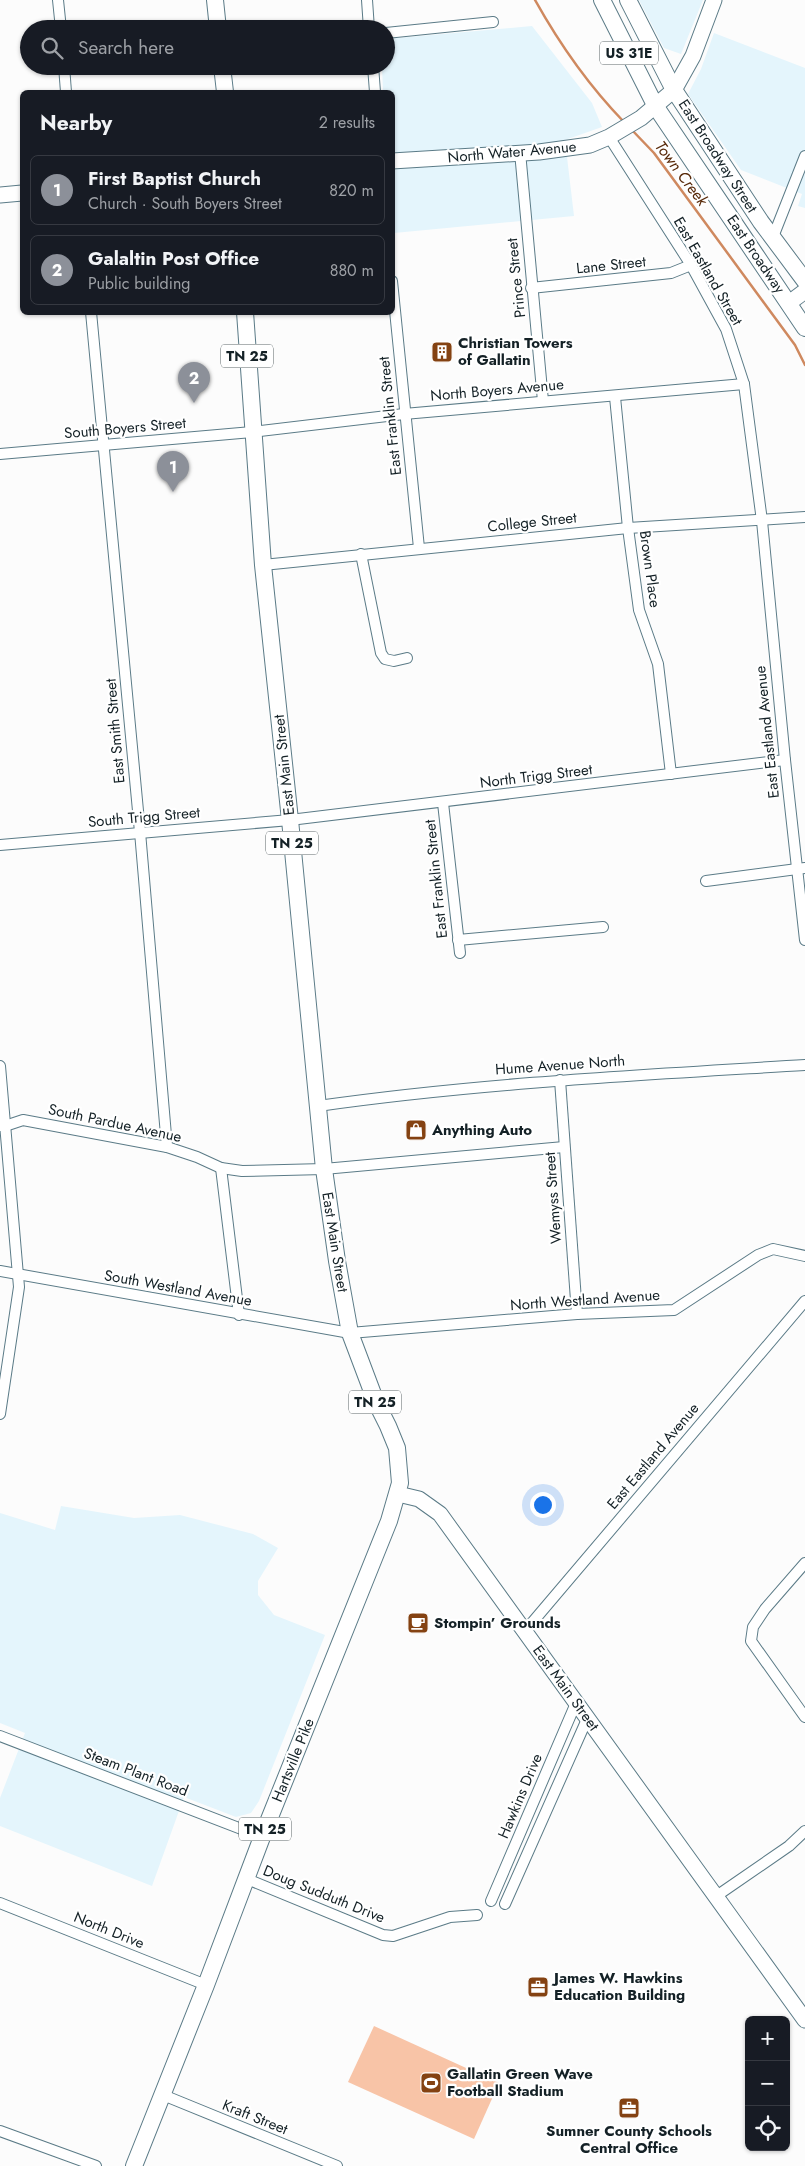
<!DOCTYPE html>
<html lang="en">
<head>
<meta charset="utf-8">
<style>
	body { margin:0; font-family:Jost,sans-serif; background:#20242c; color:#f1f3f6 }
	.controls { position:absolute; right:15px; bottom:15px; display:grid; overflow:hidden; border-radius:8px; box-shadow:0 1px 4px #0004 }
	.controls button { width:45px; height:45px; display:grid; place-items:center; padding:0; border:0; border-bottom:1px solid #363941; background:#171b24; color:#f1f3f6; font:25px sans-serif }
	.you { position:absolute; left:542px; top:1504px; width:18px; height:18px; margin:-12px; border:4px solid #fff; border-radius:50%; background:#1a73e8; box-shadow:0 0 0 8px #1a73e833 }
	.badge { display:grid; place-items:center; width:32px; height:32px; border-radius:50%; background:#8c9099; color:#fff; font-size:16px; font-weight:700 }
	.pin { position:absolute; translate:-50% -41px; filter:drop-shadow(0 1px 2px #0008) }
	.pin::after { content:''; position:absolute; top:26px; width:18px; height:15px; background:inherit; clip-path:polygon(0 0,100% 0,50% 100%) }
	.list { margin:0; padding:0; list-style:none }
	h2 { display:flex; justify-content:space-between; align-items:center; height:65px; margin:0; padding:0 20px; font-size:21px }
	h2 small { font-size:16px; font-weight:400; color:#9ea1a6 }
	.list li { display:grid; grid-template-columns:32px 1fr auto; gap:15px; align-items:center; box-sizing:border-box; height:70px; margin:0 10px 10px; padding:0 10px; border:1px solid #363941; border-radius:8px }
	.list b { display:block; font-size:19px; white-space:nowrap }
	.list p { margin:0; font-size:16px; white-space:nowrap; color:#9ea1a6 }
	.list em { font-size:16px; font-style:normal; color:#9ea1a6 }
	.icon { flex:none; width:28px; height:28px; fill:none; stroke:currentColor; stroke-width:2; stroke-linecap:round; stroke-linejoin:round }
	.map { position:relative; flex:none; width:805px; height:2166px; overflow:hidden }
	.search { position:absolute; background:#171b24; box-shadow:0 1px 4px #0004; left:20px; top:20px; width:375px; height:55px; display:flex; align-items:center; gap:12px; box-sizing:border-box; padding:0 18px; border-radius:28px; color:#9ea1a6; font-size:19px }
	.panel { position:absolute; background:#171b24; box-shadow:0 1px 4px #0004; left:20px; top:90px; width:375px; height:225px; border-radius:8px }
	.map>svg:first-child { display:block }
	.built { fill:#e4f5fc }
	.green { fill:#f8c4a7 }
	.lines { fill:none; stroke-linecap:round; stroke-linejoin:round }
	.stream { stroke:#cf895f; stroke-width:2.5 }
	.street-casing { stroke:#5b7b87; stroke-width:12 }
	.secondary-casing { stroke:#5b7b87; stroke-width:17 }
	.primary-casing { stroke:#5b7b87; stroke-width:18 }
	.street { stroke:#fff; stroke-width:10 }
	.secondary { stroke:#fff; stroke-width:15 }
	.primary { stroke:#fff; stroke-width:16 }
	.labels { text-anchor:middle; stroke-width:4.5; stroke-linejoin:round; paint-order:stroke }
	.shield { fill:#fff; stroke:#5a6467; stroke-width:1 }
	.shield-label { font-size:14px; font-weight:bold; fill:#142126 }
	.street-label { font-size:15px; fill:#142126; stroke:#fff }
	.poi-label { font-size:15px; font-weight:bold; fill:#142126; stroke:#fff; text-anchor:start }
	.water-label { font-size:16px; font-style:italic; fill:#592b0b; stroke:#fff }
</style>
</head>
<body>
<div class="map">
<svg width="805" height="2166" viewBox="0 0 805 2166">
	<rect width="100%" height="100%" fill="#fcfcfc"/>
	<g class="built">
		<polygon points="639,0 703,0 681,54 664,48"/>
		<polygon points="532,26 592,103 602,127 565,140 574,216 394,233 392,204 392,92 383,92 382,66 386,66 386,39"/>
		<polygon points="714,33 805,68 805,208 798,206 802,194 741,170 688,94 701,69"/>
		<polygon points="61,1506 134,1518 180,1515 253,1534 278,1548 258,1581 258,1595 274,1615 325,1635 259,1801 251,1813 236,1817 184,1797 152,1886 0,1826 0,1798 25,1733 0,1723 0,1513 55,1530"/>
	</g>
	<polygon class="green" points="374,2026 499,2083 474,2139 348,2082"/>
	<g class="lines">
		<g class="stream">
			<path d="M535,0C559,43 590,87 624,122"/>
			<polyline points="631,129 654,153 795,345 805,365"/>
		</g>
		<g class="street-casing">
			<g id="street">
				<polyline points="58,0 61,29"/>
				<polyline points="367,0 369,29"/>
				<polyline points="386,33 493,22"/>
				<polyline points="64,66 66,92"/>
				<polyline points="373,66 375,92"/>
				<polyline points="609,137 691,265 726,329 744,384 762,521 785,760 805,940"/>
				<polyline points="520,152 543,401"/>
				<polyline points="773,237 805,156"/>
				<polyline points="392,281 419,548"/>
				<polyline points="531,288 671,273 691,265"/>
				<polyline points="91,312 140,832 167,1147"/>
				<polyline points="615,397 628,528 639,610 658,664 671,774"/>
				<polyline points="0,454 252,432 404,414 744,384"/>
				<polyline points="361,554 381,653 385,659 394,661 407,658"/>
				<polyline points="263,565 628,528 805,517"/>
				<polyline points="443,803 460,953"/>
				<polyline points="0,845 290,820 785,760"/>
				<polyline points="706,881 805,868"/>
				<polyline points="458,940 603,927"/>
				<polyline points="0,1066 19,1287 0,1414"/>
				<polyline points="560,1080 577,1314"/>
				<path d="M318,1106C480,1083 642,1075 805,1065"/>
				<polyline points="0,1126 5,1126 23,1120 167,1147 197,1157 221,1168 242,1171 324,1169 564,1147"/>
				<polyline points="221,1168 239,1315"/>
				<polyline points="0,1271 350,1333 577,1314 674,1310 758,1255 773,1249 805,1256"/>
				<polyline points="805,1563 765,1609 753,1627 751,1641 805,1717"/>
				<polyline points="525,1631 805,1301"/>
				<polyline points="0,1736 262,1837"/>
				<polyline points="247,1879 383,1935 393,1936 450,1917 477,1915"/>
				<polyline points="715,1897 789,1846 805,1831"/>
				<polyline points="491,1901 576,1703"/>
				<polyline points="0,1903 206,1985"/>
				<polyline points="505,1904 588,1717"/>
				<polyline points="163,2095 337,2166"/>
				<polyline points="0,2131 96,2166"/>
			</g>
		</g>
		<g class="secondary-casing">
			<g id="secondary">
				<polyline points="392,161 539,152 590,145 609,137 641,118 674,90 693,56 714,0"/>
				<polyline points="0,195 22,193"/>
				<polyline points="789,303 805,291"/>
				<polyline points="398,1494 419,1499 440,1514 805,2020"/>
			</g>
		</g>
		<g class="primary-casing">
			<g id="primary">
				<polyline points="215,0 218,29"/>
				<polyline points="602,0 656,107 805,328"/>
				<polyline points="628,0 674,90 761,222 805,281"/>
				<polyline points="222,66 225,92"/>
				<polyline points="134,2166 206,1985 262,1837 389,1521 400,1483 397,1448 388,1426 376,1402 350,1333 337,1261 324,1169 290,820 263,565 245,312"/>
			</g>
		</g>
		<use href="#street" class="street"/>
		<use href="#secondary" class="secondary"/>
		<use href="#primary" class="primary"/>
	</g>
	<defs>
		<g id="building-square" transform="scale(1.125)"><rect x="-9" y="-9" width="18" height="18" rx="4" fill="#844212" stroke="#fff"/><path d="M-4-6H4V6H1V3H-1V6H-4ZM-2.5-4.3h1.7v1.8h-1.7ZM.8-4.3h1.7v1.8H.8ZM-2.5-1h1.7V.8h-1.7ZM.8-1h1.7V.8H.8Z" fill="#fff"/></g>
		<g id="shop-square" transform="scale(1.125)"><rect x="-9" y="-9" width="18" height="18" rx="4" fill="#844212" stroke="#fff"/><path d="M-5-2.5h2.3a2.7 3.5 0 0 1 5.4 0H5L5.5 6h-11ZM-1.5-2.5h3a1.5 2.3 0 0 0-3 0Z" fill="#fff"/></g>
		<g id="cafe-square" transform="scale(1.125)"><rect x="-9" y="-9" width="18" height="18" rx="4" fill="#844212" stroke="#fff"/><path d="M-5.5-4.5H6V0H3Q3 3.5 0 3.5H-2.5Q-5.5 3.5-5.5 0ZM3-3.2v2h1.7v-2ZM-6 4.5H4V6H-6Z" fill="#fff"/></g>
		<g id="office-square" transform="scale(1.125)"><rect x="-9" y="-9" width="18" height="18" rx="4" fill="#844212" stroke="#fff"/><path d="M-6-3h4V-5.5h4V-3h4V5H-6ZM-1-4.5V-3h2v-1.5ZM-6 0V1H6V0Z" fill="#fff"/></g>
		<g id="stadium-square" transform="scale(1.125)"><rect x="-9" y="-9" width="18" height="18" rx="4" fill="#844212" stroke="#fff"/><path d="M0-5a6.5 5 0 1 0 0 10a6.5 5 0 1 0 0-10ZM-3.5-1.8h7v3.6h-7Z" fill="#fff"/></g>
	</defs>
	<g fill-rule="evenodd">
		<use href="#building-square" x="442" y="352"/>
		<use href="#shop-square" x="416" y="1130"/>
		<use href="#cafe-square" x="418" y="1623"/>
		<use href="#office-square" x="538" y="1987"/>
		<use href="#stadium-square" x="431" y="2083"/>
		<use href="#office-square" x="629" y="2108"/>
	</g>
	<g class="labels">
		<g class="shield">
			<rect x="600" y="41.5" width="58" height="23" rx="4"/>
			<rect x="221" y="344.5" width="52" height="23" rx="4"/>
			<rect x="266" y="831.5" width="52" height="23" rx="4"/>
			<rect x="349" y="1390.5" width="52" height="23" rx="4"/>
			<rect x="239" y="1817.5" width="52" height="23" rx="4"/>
		</g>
		<g class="shield-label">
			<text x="629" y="58">US 31E</text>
			<text x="247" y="361">TN 25</text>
			<text x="292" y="848">TN 25</text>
			<text x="375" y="1407">TN 25</text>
			<text x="265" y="1834">TN 25</text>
		</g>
		<g class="street-label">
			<text transform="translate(512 152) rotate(-5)" y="5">North Water Avenue</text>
			<text transform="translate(718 156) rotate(57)" y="5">East Broadway Street</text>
			<text transform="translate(756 254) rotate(56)" y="5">East Broadway</text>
			<text transform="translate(611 265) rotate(-6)" y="5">Lane Street</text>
			<text transform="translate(708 271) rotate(60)" y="5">East Eastland Street</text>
			<text transform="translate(516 278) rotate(-96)" y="5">Prince Street</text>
			<text transform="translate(497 390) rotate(-5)" y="5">North Boyers Avenue</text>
			<text transform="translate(390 416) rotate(-96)" y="5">East Franklin Street</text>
			<text transform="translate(125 428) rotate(-5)" y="5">South Boyers Street</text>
			<text transform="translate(532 522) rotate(-6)" y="5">College Street</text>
			<text transform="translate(650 569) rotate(82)" y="5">Brown Place</text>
			<text transform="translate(115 731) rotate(-95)" y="5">East Smith Street</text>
			<text transform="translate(767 732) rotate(-96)" y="5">East Eastland Avenue</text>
			<text transform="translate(284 765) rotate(-96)" y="5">East Main Street</text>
			<text transform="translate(536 776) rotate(-7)" y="5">North Trigg Street</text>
			<text transform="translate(144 817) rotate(-5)" y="5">South Trigg Street</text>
			<text transform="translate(436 879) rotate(-96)" y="5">East Franklin Street</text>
			<text transform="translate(560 1065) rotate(-4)" y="5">Hume Avenue North</text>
			<text transform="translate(115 1123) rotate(12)" y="5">South Pardue Avenue</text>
			<text transform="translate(553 1198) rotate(-94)" y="5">Wemyss Street</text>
			<text transform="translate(335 1242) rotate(81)" y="5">East Main Street</text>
			<text transform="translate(178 1288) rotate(10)" y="5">South Westland Avenue</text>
			<text transform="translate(585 1300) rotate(-4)" y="5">North Westland Avenue</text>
			<text transform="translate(653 1456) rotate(-50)" y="5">East Eastland Avenue</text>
			<text transform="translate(566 1688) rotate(54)" y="5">East Main Street</text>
			<text transform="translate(293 1760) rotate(-68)" y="5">Hartsville Pike</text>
			<text transform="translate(136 1772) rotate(21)" y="5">Steam Plant Road</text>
			<text transform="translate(520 1796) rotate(-67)" y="5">Hawkins Drive</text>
			<text transform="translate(324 1894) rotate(22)" y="5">Doug Sudduth Drive</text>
			<text transform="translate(109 1930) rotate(22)" y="5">North Drive</text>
			<text transform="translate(255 2117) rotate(22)" y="5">Kraft Street</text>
		</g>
		<g class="poi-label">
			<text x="458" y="348">Christian Towers<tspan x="458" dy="17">of Gallatin</tspan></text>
			<text x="432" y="1135">Anything Auto</text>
			<text x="434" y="1628">Stompin’ Grounds</text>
			<text x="554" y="1983">James W. Hawkins<tspan x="554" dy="17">Education Building</tspan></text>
			<text x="447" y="2079">Gallatin Green Wave<tspan x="447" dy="17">Football Stadium</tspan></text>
			<text x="629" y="2136" text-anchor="middle">Sumner County Schools<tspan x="629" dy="17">Central Office</tspan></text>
		</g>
		<g class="water-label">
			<text transform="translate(682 173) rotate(53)" y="6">Town Creek</text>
		</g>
	</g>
</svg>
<div class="controls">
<button>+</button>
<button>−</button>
<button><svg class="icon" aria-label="locate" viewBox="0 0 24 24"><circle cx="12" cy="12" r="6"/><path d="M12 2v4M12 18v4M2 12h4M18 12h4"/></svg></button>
</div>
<div class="you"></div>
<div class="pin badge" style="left:173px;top:492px">1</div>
<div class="pin badge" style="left:194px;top:403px">2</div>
<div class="search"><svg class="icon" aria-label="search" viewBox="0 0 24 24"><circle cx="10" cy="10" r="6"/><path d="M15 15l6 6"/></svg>Search here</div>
<section class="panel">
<h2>Nearby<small>2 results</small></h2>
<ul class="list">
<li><span class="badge">1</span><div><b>First Baptist Church</b><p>Church · South Boyers Street</p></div><em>820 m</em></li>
<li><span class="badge">2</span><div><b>Galaltin Post Office</b><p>Public building</p></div><em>880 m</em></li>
</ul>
</section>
</div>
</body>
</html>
